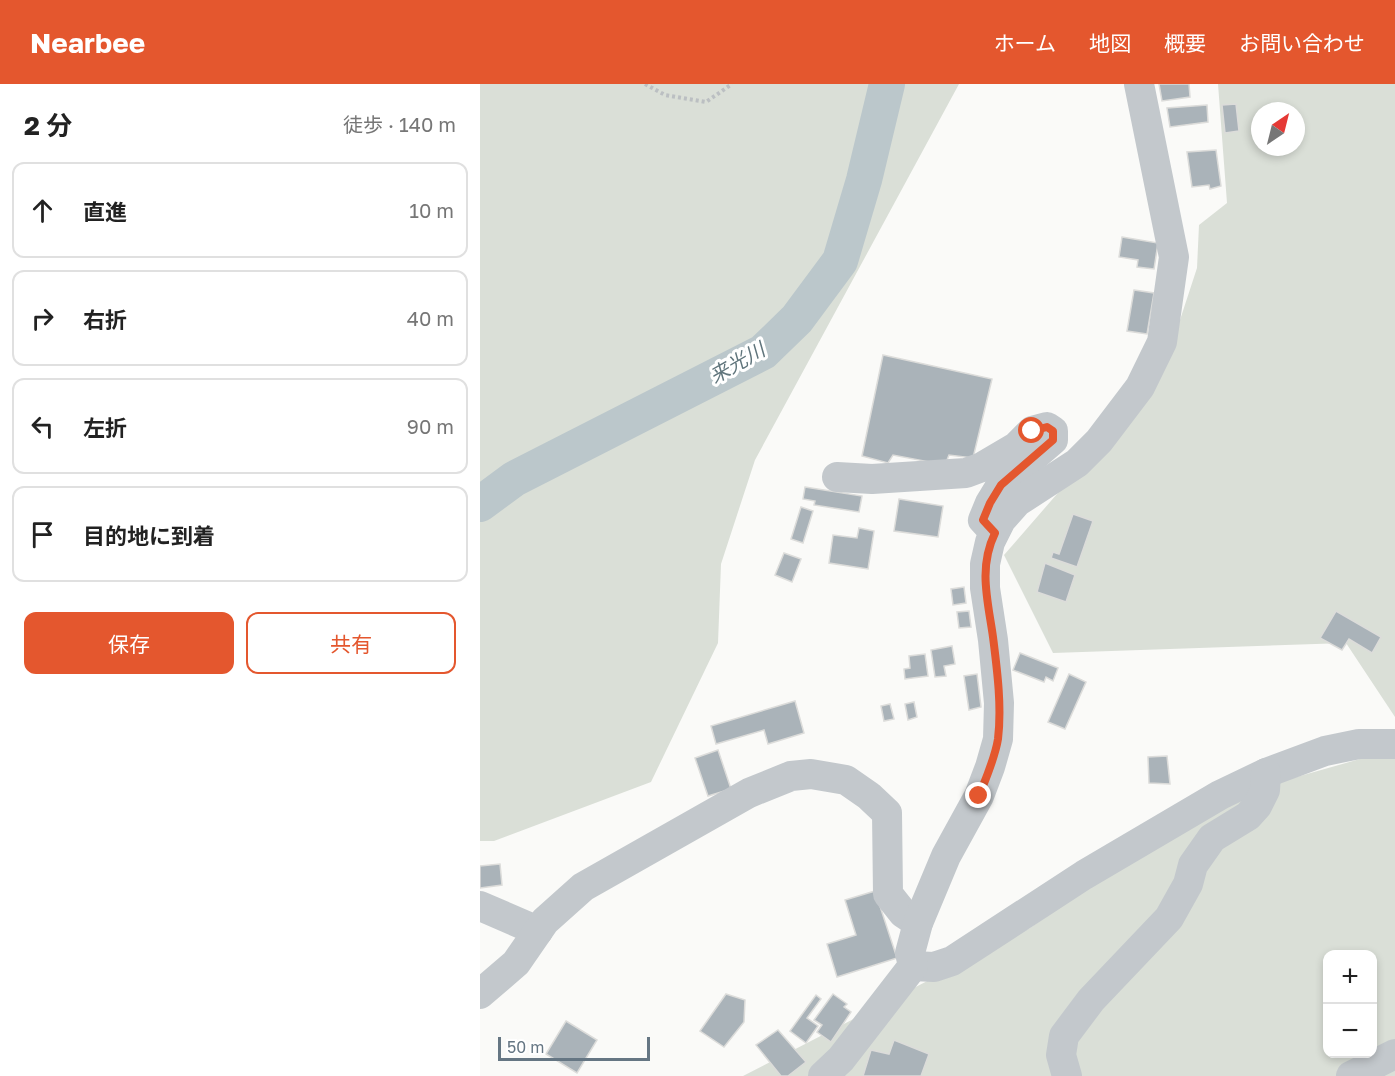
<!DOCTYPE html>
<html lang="ja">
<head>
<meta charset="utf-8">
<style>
	body { margin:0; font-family:"Golos Text","Noto Sans JP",sans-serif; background:#f6f6f6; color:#222 }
	.controls { position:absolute; right:18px; bottom:18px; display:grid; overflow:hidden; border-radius:12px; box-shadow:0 3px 9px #0003 }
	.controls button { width:54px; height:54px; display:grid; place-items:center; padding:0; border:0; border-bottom:2px solid #e0e0e0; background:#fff; color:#222; font:30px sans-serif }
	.compass { position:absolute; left:771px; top:18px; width:54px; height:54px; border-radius:50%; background:#fff; box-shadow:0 3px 9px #0003; rotate:35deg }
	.scale { position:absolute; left:18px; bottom:15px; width:152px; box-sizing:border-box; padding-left:6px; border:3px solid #657683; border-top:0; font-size:16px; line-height:21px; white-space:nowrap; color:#657683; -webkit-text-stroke:4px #fff; paint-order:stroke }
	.stop { position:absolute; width:18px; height:18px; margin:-14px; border:4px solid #e4572e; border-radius:50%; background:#fff }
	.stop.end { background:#e4572e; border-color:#fff; box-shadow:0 2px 6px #0008 }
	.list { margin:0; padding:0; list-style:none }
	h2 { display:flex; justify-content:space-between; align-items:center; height:78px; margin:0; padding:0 24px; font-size:26px }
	h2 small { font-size:20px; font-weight:400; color:#767676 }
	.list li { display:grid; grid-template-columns:39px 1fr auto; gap:18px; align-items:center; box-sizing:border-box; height:96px; margin:0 12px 12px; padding:0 12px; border:2px solid #e0e0e0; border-radius:12px }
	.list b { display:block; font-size:22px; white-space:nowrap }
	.list em { font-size:20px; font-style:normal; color:#767676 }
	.actions { display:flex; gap:12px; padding:18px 24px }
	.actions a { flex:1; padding:14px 0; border:2px solid #e4572e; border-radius:12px; text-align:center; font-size:21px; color:#e4572e }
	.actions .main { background:#e4572e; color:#fff }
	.icon { flex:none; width:33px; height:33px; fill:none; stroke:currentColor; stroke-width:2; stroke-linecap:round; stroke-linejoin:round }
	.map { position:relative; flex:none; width:915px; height:992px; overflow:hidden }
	header { display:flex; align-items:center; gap:36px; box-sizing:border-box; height:84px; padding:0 30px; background:#e4572e; color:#fff }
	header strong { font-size:28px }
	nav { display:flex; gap:33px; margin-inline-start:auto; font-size:21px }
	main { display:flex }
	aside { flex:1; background:#fff }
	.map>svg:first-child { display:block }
	.green { fill:#dadfd7; fill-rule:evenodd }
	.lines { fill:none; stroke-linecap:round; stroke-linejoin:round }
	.river { stroke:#bbc7cb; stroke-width:36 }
	.building { fill:#aab3b9; stroke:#dcdcda; stroke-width:1.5 }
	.path { stroke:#bbbfc2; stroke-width:4; stroke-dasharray:3 3; stroke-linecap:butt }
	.minor { stroke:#c3c8cc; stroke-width:30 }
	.route { stroke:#e4572e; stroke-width:8 }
	.labels { text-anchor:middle; stroke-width:6; stroke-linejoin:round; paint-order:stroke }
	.water-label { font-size:20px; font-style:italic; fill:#60757c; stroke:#fff }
</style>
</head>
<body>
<header>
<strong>Nearbee</strong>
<nav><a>ホーム</a><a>地図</a><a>概要</a><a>お問い合わせ</a></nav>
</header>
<main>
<aside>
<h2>2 分<small>徒歩 · 140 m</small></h2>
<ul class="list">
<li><svg class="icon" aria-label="ahead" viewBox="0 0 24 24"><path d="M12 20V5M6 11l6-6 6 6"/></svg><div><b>直進</b></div><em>10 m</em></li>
<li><svg class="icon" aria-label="right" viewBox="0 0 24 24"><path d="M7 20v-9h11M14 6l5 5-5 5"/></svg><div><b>右折</b></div><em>40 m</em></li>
<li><svg class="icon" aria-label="left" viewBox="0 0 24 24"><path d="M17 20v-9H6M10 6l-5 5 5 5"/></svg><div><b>左折</b></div><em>90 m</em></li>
<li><svg class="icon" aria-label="arrive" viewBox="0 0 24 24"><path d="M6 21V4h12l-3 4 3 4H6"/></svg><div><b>目的地に到着</b></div></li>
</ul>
<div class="actions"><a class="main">保存</a><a>共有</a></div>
</aside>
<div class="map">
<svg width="915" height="992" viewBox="0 0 915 992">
	<rect width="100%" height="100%" fill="#fafaf8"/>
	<g class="green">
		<polygon points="0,0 479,0 275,376 241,480 238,559 171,698 14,757 0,757"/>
		<path d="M738,0H915V633L866,559L573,569L524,471L670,303L699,239L717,184L719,141L747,119ZM780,27H816V63H780Z"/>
		<path d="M915,665V992H263L550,844L729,718ZM848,870H892V970H848Z"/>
	</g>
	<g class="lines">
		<polyline class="river" points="0,420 34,395 283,268 317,235 360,177 384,96 407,0"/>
	</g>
	<g class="building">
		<polygon points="679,0 709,0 710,13 682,17"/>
		<polygon points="756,20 759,47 745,49 742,21"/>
		<polygon points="727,21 728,38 690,43 687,24"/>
		<polygon points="736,66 741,102 730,105 729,101 712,103 707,68"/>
		<polygon points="642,153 678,159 674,185 657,183 658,176 639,173"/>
		<polygon points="654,206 674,209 667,250 647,247"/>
		<polygon points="403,271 512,295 493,374 469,371 465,381 413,371 408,379 382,372"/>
		<polygon points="325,403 382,412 379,428 334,421 335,417 323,415"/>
		<polygon points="419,415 463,422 458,453 414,447"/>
		<polygon points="321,423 333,427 323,459 311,455"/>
		<polygon points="593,430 613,437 597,483 571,474 573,468 579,470"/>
		<polygon points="379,444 394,447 388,485 349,479 353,451 377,454"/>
		<polygon points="304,469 321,475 312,498 295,491"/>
		<polygon points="565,479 595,491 586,518 557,508"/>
		<polygon points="484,503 486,519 473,521 471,505"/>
		<polygon points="489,527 491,543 479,544 477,528"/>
		<polygon points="856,527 901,553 892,569 869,555 862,566 840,554"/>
		<polygon points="472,562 475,580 464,582 466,592 455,593 451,566"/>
		<polygon points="540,569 578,584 573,597 566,593 564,598 533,586"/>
		<polygon points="445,570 448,592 425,595 424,585 430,584 429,572"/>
		<polygon points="497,590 501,623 489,626 484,592"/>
		<polygon points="589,590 606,598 585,645 568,638"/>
		<polygon points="315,617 324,649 288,660 284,646 236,660 231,642"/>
		<polygon points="434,618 437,633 428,636 425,620"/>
		<polygon points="410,620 414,635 404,637 401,622"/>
		<polygon points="238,666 251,705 228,712 215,674"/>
		<polygon points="687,672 690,700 669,699 668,673"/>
		<polygon points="20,780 22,801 0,804 0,782"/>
		<polygon points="395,807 417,874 357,893 347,860 376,851 365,816"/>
		<polygon points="246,910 265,916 264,938 244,963 220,947"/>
		<polygon points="353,910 367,920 364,923 371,928 351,958 337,948 342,941 334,936"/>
		<polygon points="336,911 341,915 327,934 338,942 326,959 310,947"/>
		<polygon points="86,937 117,956 97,989 66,970"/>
		<polygon points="298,946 326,978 308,992 301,992 276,961"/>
		<polygon points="414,956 449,970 441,992 383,992 391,966 409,970"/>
	</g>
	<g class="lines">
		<polyline class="path" points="165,0 185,11 226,18 252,0"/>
		<g class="minor">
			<polyline points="357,393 392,395 486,389 502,383 536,363 552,347 567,343 573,347 573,356 521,401 510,419 503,436 513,447"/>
			<polyline points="0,822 58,847"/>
			<polyline points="433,882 454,883 472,877 604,791 740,711 786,689 845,667 879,660 915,660"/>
			<polyline points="0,910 36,879 65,837 103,803 269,709 311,692 331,690 366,696 389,712 407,729 408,810 423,829 438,839"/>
			<polyline points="343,992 361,975 433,882 430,869 438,839 466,772 499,712 510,683 518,655 519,619 513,556 505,504 505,480 510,458 521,436 537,418 597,379 619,357 660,303 682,258 694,173 659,0"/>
			<polyline points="587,992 581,971 584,952 611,916 689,834 708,800 713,781 732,754 768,732 777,722 785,706 786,689"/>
			<polyline points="871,992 915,970"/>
		</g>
	</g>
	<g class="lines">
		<path class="route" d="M499,712C506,694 515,674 518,655C522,622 517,585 513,553C508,517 498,484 515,449L503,436L510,419L521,401L573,356V347L567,343L552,347"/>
	</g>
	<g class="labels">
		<g class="water-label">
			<text transform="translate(257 279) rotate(-30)" y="7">来光川</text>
		</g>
	</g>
</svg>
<div class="controls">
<button>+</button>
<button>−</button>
</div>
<svg class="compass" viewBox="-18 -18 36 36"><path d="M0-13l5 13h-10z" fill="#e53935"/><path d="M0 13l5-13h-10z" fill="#767676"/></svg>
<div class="scale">50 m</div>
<div class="stop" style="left:552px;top:347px"></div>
<div class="stop end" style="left:499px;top:712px"></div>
</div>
</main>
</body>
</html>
